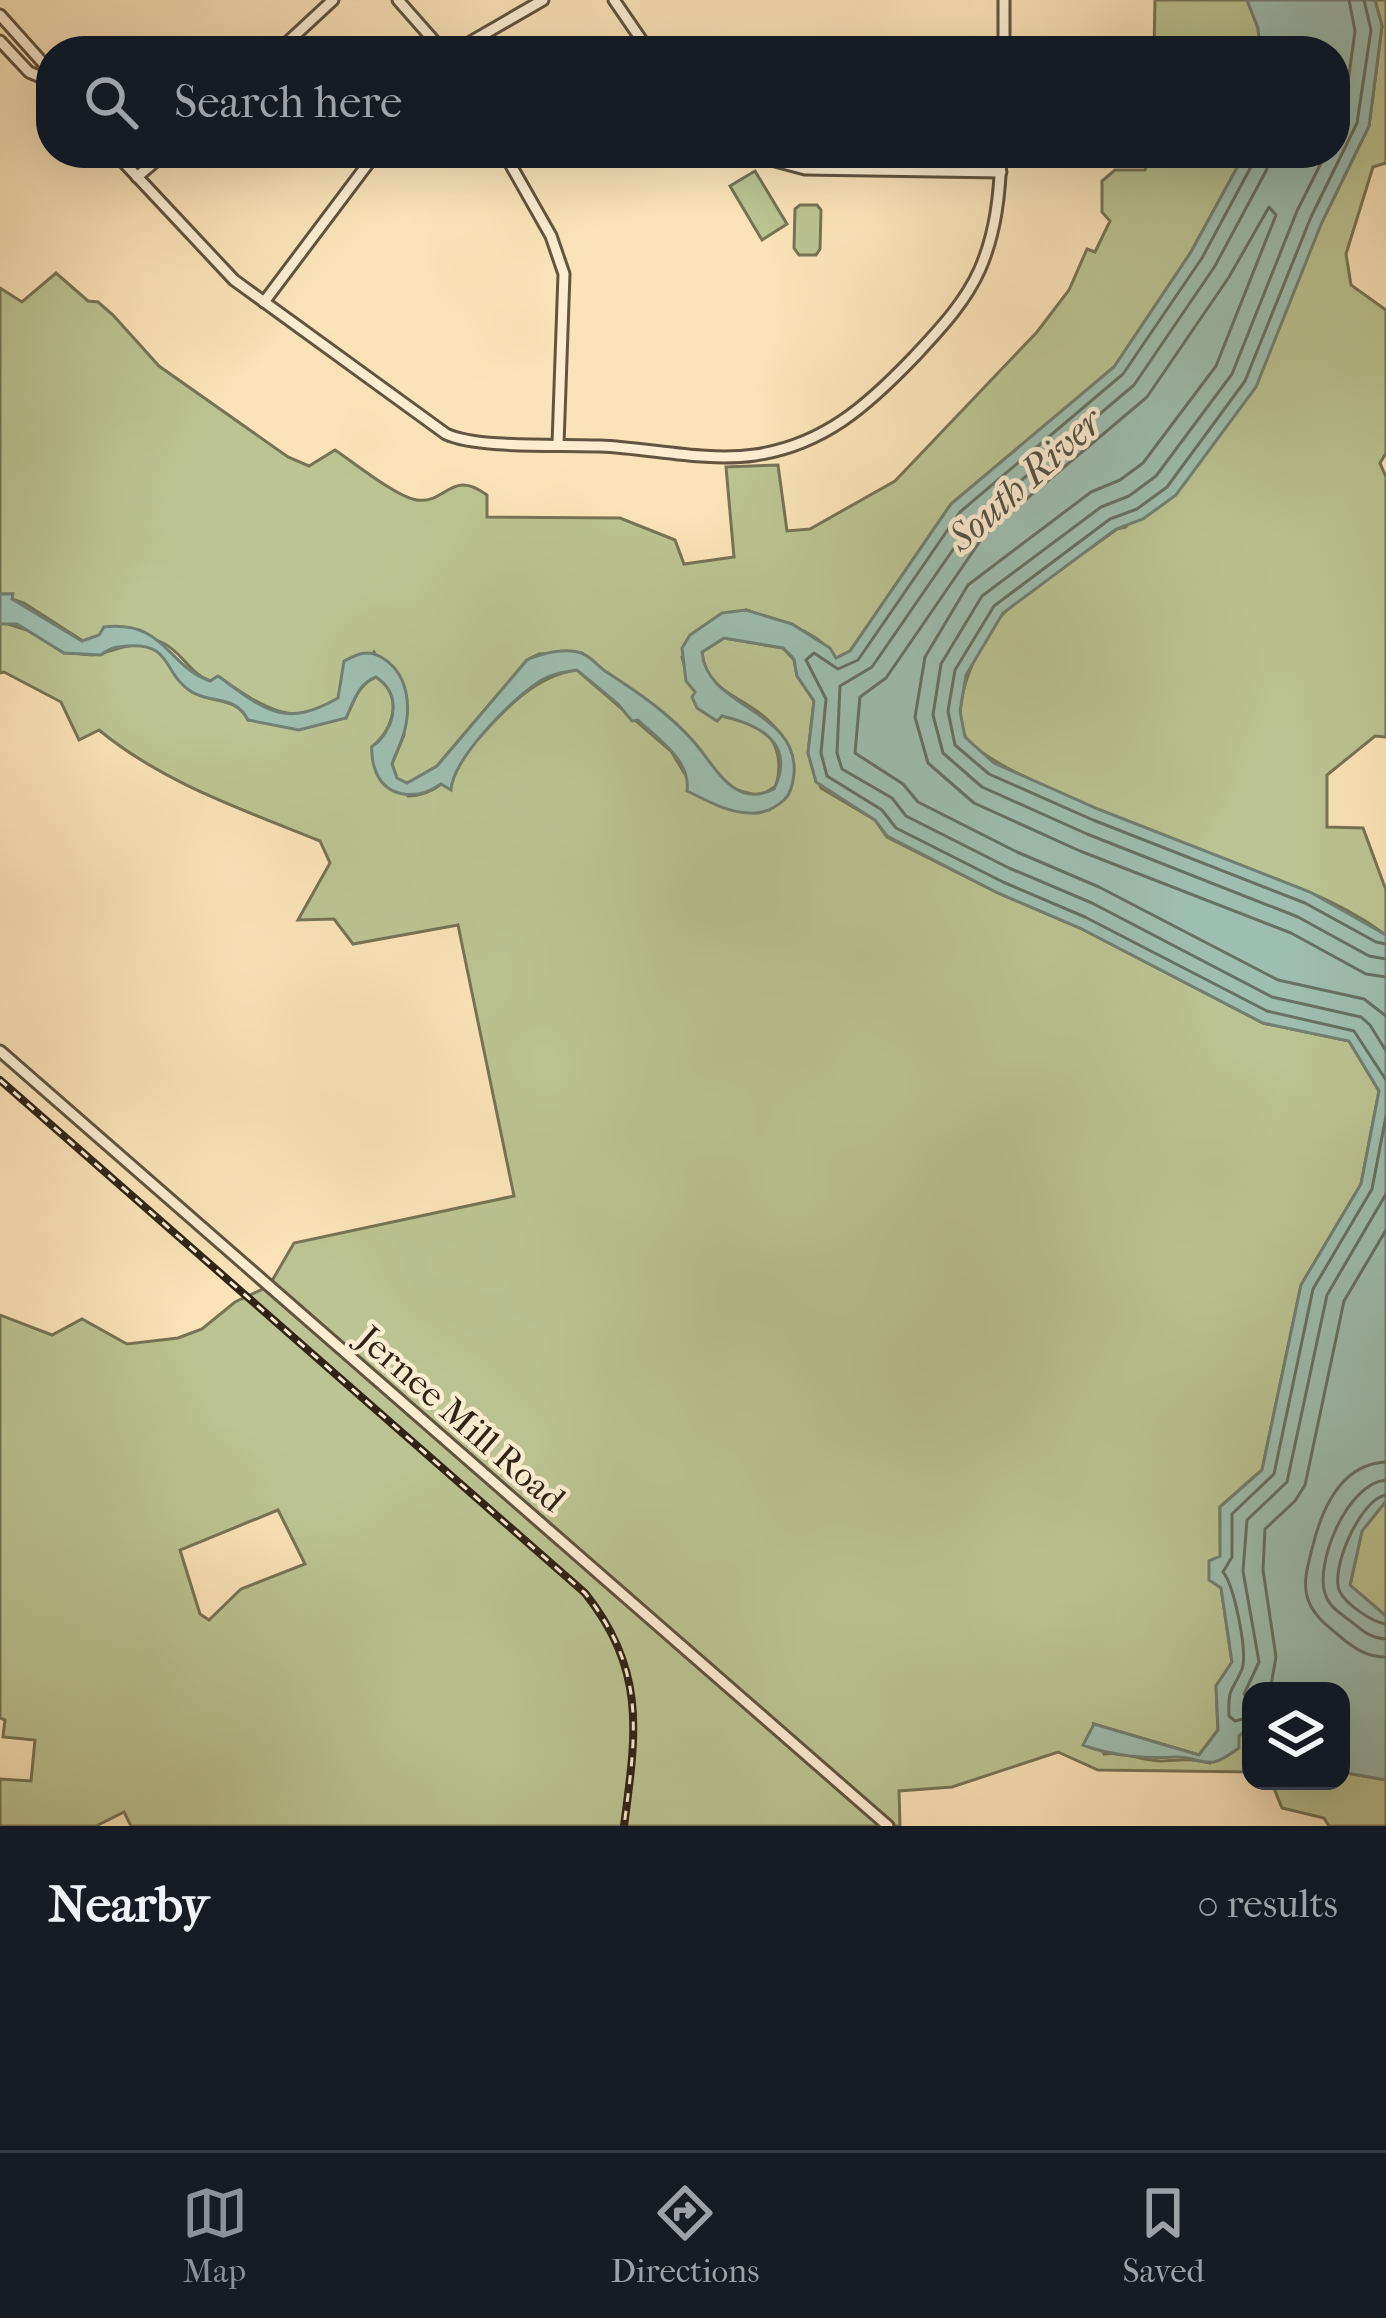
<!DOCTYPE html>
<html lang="en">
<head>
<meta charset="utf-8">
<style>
	body { margin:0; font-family:"IM FELL French Canon",serif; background:#242831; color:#f1f3f6 }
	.controls { position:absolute; right:36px; bottom:36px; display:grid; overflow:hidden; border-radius:24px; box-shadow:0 12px 48px #0002 }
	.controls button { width:108px; height:108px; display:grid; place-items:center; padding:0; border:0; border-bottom:3px solid #363941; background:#171b24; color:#f1f3f6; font:60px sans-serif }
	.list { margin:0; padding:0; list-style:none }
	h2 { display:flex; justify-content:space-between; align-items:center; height:156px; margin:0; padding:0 48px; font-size:51px }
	h2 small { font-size:39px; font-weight:400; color:#9ea1a6 }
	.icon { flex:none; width:66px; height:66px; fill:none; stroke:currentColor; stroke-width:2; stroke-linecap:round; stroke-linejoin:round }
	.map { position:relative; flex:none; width:1386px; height:1826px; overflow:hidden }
	.search { position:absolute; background:#171b24; box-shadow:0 12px 48px #0002; left:36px; right:36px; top:36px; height:132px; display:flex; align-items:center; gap:30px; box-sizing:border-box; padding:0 42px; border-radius:48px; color:#9ea1a6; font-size:45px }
	.sheet { height:324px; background:#171b24 }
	nav { display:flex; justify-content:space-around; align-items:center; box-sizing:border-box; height:168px; border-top:3px solid #363941; background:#171b24; font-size:33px; color:#9ea1a6 }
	nav a { display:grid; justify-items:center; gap:6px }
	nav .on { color:#8c9099 }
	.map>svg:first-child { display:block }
	.green { fill:#bbc492; stroke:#767454; stroke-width:3; fill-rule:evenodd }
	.water { fill:#9ebeb1; stroke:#728073; stroke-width:3 }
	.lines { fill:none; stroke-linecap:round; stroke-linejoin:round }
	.shore { stroke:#677164; stroke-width:3 }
	.minor-casing { stroke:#62543e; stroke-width:15 }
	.minor { stroke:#fcedd1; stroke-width:9 }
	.rail-casing { stroke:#302416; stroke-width:8 }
	.rail { stroke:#fcedd1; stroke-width:3; stroke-dasharray:9; stroke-linecap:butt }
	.labels { text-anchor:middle; stroke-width:9; stroke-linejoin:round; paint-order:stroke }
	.street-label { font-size:36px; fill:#302416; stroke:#fcedd1 }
	.water-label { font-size:39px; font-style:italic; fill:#515244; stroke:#fcedd1 }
</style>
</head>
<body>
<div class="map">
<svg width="1386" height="1826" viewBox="0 0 1386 1826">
	<rect width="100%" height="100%" fill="#fae3b8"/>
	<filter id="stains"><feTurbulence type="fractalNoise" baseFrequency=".00167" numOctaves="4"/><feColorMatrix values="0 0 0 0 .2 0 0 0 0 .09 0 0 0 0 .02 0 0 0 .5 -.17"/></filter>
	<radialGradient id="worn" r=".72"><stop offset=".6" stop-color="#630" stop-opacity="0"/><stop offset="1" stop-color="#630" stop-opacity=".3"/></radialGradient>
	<g class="green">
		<polygon points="1155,0 1247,0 1258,28 1260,51 1154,51"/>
		<path d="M1375,0H1386V163L1373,167L1346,254L1351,285L1386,310V453L1380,463L1386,477V737L1375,736L1327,775V827L1363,828L1386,890V935C1361,917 1333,902 1306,891C1249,867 986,777 965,736C948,703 982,634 1006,611C1039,581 1081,556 1117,529L1126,527L1322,222L1369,126L1382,26Z"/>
		<path d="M1151,153H1245L1191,252L1114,367L951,504L850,651L836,658C817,629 777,621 746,610L682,657C688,680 698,705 723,716C731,720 742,719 751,723C778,734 783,762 776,786L760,796L736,790L722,780L700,752L582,653L539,654L527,660L437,766L407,784L397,779L392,764L404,735V709L374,652C363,667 352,687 339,698C297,734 255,702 219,677L210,681C190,674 181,651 163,643C145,635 100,635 83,641L24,603L12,599V594H0V288L22,302L56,273L88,301L98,302L113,315L159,366L288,457L309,466L335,450C353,462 398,498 417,500C447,504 451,468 487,495V517L620,518L675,540L684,564L734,557L726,467L778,465L787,531L810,529L895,481L1037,332L1069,290L1087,249L1095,252L1110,221L1102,212V181L1115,170H1145Z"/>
		<polygon points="755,171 787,224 762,240 730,186"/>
		<polygon points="800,205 817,205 821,210 820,249 816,255 799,255 794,248 795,209"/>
		<path d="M5,623L33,632L64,653C74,652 82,655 92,655C113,653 142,633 163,656C174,667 177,683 192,692C213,704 236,696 248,720L346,718C354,702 358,684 376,677C404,695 394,728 372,747L408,796C446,795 456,764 478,739C505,709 536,675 577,670L671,751L688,779L769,810C804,787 798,751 771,723C756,707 734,699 717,685C707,676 703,665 702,652L724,638L783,648L794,660L797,676L814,701L808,753L821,788L875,820L887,837L998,893L1080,928L1263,1023L1349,1041L1379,1091L1361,1184L1301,1285L1262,1470L1220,1507L1221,1587L1232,1662L1216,1686L1218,1730L1199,1755L1094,1724L1104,1754C1125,1751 1142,1761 1162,1761C1180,1760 1191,1758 1210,1763L1247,1728L1246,1704L1251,1699V1772L1098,1770L1058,1752L952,1787L899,1791L900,1826H131L124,1812L96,1826H0V1779L31,1781L35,1740L3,1737L5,1720L0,1718V1315L52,1335L82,1319L127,1344L178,1338L202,1329L235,1302L269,1286L294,1243L514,1196L458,925L353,944L334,919L298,920L330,863L320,841C244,810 163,783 99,730L79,740L61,702L4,672L0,673V624ZM278,1510L305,1564L241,1589L209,1620L200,1614L180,1550Z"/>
		<polygon points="1386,1501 1386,1616 1350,1586 1362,1531"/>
		<polygon points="1341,1772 1386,1780 1386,1826 1329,1826 1324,1818 1282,1808 1271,1781 1341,1781"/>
	</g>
	<path class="water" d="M1247,0H1375L1382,26L1369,126L1322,222L1256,387L1176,495L1143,519L1116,529L1003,613L966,675L960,711L965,737L994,763L1098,809L1310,892L1386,935V1501L1362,1531L1350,1585L1386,1616V1780L1341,1772V1691H1251L1246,1704L1247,1729L1239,1736V1748C1232,1753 1223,1760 1214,1762C1202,1764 1189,1756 1176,1757C1147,1759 1111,1756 1083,1745L1094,1724L1199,1755L1218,1730L1216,1686L1232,1662L1221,1588L1209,1580V1561L1220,1556V1507L1262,1470L1301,1285L1361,1184L1379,1091L1349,1041L1263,1023L1080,928L998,893L887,836L875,820L816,782L808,753L814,701L797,676L794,659L783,648L724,638L702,652C706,708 799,709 794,774C793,784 791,794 784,800C774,809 761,814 749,813C726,812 708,801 687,791C691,760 658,739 638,720L632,721L618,704L577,670C564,672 551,674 540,681C513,698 453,758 451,790L441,784C417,801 383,799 374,766C373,765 371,749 372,747C373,744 377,744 379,741C397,721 400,693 376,677C358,684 354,701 346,718L299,730L248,720C236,695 212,704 192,692C162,674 173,642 127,646C115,647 110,648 101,655L64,653L17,624H0V594H13L12,599L82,641L99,635L104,627C165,620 167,666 210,681L218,676C265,710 284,729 338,698L344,661C358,654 367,649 381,657C409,673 412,708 403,736C400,746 395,754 392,764L397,778L407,783L437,766L527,660C541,653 568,647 583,654C591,657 598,666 605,671C636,691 670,714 694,742C716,767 734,809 774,789C796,744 761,725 722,716L717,721L697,708L692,697L695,692L686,681L682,648L690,635L722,613L746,610L792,624L830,648L836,658L850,651L951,504L1114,367L1191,252L1245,153H1335V51H1260L1258,28Z"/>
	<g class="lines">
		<g class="shore">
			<polyline points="1364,0 1371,30 1357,123 1311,217 1245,381 1167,487 1137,509 1110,519 994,606 955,670 948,711 955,745 989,774 1093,820 1305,903 1376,942 1386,944"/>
			<polyline points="1335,134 1343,118 1355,31 1349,0"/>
			<polyline points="1254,153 1253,163 1202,258 1123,374 960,512 858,660 838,669 814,653 806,660 826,699 821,753 827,776 882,810 896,828 1003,882 1085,917 1267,1011 1354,1031 1386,1080"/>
			<polyline points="1270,153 1267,169 1215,266 1134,385 972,522 872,667 840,686 837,753 842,769 892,798 906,816 1009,868 1092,903 1272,997 1361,1017 1370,1025 1386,1051"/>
			<polyline points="1326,153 1297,211 1232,374 1156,476 1129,496 1101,507 982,596 941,664 933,715 943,753 982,787 1087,834 1298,917 1369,956 1386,959"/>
			<polyline points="1386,977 1366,974 1291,933 1080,851 974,803 928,763 915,717 925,657 968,585 1091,492 1120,480 1143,463 1216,366 1276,215 1269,207 1229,277 1147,397 985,534 886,678 860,697 855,753 903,784 918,802 1017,852 1099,887 1278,980 1364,999 1386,1016"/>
			<path d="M1386,1462C1340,1464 1321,1511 1312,1549C1308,1565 1303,1581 1307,1596C1312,1616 1329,1627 1343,1639C1357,1650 1368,1657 1386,1657"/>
			<path d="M1386,1480C1347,1483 1313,1566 1326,1596C1330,1608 1343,1615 1353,1623C1364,1632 1371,1638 1386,1639"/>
			<path d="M1386,1495C1360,1499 1329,1571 1340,1592C1347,1605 1372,1622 1386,1624"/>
			<polyline points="1274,1691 1271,1685 1276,1657 1263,1570 1265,1529 1295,1501 1305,1485 1344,1301 1386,1230"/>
			<polyline points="1251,1702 1244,1694 1259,1662 1243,1571 1247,1520 1287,1482 1327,1295 1386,1194"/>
			<path d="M1251,1717L1235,1721L1229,1716C1228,1686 1232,1693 1242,1669C1248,1652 1234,1585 1223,1572L1232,1557V1514L1274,1474L1313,1289L1372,1189L1386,1116"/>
		</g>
		<g class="minor-casing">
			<g id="minor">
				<polyline points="398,0 443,51"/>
				<polyline points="614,0 649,51"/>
				<polyline points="0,15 43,63 48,80 29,72 0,41"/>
				<polyline points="278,51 333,0"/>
				<polyline points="455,51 543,0"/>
				<polyline points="1004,51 1004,0"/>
				<path d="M115,153L234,280L446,434C478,449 561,444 600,446C650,448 705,462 755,455C824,445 868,405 914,357C939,330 965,303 980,269C996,232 1000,193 1001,153"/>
				<polyline points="504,153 551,236 564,274 558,444"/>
				<polyline points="745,153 805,169 1001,172"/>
				<polyline points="137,177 165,153"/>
				<polyline points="264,302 376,153"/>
				<polyline points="0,1051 888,1826"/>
			</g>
		</g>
		<use href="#minor" class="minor"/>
		<g class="rail-casing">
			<path id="rail" d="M0,1080L585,1593C647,1671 636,1734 624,1826"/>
		</g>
		<use href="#rail" class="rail"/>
	</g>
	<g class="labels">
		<g class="street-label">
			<text transform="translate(462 1418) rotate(41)" y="13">Jernee Mill Road</text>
		</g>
		<g class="water-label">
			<text transform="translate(1024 479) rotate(-42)" y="14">South River</text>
		</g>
	</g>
	<rect width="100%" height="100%" filter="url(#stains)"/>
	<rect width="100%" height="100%" fill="url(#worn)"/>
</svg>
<div class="controls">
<button><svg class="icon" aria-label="layers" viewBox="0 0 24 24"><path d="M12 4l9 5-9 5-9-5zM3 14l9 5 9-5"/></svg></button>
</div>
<div class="search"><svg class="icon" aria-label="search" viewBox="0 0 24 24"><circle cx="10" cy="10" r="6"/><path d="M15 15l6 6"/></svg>Search here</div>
</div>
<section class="sheet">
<h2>Nearby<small>0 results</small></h2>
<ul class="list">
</ul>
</section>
<nav>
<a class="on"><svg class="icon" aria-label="map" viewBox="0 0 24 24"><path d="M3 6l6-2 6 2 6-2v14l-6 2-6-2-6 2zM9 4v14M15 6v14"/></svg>Map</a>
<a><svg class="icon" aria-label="directions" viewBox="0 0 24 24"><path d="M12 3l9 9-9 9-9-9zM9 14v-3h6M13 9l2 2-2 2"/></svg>Directions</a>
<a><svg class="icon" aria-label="saved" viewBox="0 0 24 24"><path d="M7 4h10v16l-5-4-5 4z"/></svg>Saved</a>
</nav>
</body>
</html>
